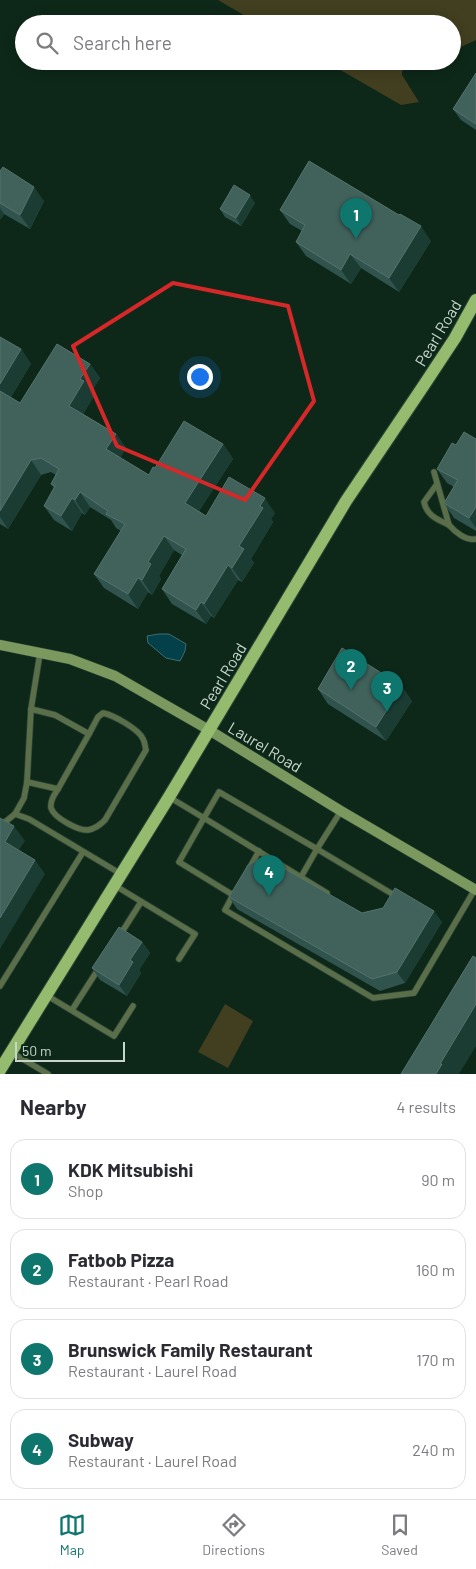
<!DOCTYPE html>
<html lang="en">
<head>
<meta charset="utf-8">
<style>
	body { margin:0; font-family:Barlow,sans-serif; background:#f2f2f3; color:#2b2b33 }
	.scale { position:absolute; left:15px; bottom:12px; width:110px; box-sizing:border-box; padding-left:5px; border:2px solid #c7d6cc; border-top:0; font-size:14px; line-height:18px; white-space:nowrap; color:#c7d6cc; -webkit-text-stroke:4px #0d2819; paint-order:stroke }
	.you { position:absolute; left:199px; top:376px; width:18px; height:18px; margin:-12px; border:4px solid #fff; border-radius:50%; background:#1a73e8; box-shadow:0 0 0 8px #1a73e833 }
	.badge { display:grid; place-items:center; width:32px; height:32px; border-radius:50%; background:#0f766e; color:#fff; font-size:16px; font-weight:700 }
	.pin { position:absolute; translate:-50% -41px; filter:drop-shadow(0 1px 2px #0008) }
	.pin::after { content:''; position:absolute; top:26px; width:18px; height:15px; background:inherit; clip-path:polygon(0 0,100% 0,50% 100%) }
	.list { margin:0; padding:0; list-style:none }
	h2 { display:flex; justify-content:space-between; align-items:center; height:65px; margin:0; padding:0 20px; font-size:21px }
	h2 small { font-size:16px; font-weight:400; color:#7c7c81 }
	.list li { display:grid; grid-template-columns:32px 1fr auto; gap:15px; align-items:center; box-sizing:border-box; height:80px; margin:0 10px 10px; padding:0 10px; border:1px solid #e1e1e2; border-radius:15px }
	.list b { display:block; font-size:19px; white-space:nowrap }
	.list p { margin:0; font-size:16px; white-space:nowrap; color:#7c7c81 }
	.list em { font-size:16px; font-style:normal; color:#7c7c81 }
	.icon { flex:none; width:28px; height:28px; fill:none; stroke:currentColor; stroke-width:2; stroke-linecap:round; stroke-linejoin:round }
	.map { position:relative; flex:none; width:476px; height:1074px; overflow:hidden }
	.search { position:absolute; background:#fff; box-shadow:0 2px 12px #0003; left:15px; right:15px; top:15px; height:55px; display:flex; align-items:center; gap:12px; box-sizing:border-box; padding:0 18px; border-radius:28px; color:#7c7c81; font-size:19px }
	.sheet { height:425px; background:#fff }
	nav { display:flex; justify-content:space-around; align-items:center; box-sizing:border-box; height:70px; border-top:1px solid #e1e1e2; background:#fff; font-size:14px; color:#7c7c81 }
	nav a { display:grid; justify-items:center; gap:2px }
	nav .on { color:#0f766e }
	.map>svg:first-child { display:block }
	.green { fill:#423f20 }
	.water { fill:#034049; stroke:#3e6d70 }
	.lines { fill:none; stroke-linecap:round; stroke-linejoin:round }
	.lane-casing { stroke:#2b4436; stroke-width:7 }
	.secondary-casing { stroke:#2b4436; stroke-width:11 }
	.primary-casing { stroke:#2b4436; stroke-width:14 }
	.lane { stroke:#5b6e4a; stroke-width:5.5 }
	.secondary { stroke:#7b995f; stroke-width:10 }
	.primary { stroke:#94bb6e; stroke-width:12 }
	.wall { fill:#30534e }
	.shaded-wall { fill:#1b3c33 }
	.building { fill:#41615b; stroke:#56736d }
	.marked { fill:none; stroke:#d62828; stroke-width:4; stroke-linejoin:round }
	.labels { text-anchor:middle; stroke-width:4; stroke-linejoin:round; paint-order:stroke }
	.street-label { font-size:16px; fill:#c7d6cc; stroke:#0d2819 }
</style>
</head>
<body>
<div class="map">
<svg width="476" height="1074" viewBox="0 0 476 1074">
	<rect width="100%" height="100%" fill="#0d2819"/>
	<g class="green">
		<polygon points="218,0 476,0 476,40 452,51 452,24 259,24"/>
		<polygon points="325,61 403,61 402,75 419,102 401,105"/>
		<polygon points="225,1004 253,1021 228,1068 198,1052"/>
	</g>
	<polygon class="water" points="159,634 169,634 186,644 185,651 180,661 166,658 148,643 147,636"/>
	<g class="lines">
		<g class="lane-casing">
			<g id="lane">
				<path d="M434,472L449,525C455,532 466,541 476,539"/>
				<path d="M437,484L424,502C427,516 437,519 449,525"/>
				<polyline points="40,653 31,709 27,782 24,798 15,814 29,819 121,874"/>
				<polyline points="27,782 58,789 89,734 55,715 31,709"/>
				<path d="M58,789C54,795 50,801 51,808C54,818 79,831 88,830C95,829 100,825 105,820L146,750C145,747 145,742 143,739C139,729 113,715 103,713L98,717L89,734"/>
				<polyline points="169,797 204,818 219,792 317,849 341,811"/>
				<polyline points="0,826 15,814"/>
				<polyline points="249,869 259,851"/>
				<polyline points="301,877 317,849 394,895 392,899"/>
				<polyline points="114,885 195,934 179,959"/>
				<polyline points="327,893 204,818 179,862 233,895 225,910 373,998 414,993 475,889"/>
				<polyline points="120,935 141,902"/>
				<polyline points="0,986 83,852"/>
				<polyline points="46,995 114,1036 133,1006"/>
				<polyline points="72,1010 99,968"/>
				<polyline points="11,1052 48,1074"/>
			</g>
		</g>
		<g class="secondary-casing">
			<polyline id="secondary" points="0,645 70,659 115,676 209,730 341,811 476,890"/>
		</g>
		<g class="primary-casing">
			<polyline id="primary" points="0,1070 169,797 346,501 424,385 455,338 476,300"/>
		</g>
		<use href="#lane" class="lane"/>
		<use href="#secondary" class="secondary"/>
		<use href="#primary" class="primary"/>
	</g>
	<g class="wall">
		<polygon points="476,73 476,130 461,120 453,109"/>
		<polygon points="0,171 44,201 30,229 4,214 1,219 0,218"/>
		<polygon points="255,203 241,226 225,217 220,209"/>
		<polygon points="280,210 431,241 399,292 361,268 351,284 306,256 296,242 302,231 290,224"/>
		<polygon points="0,337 21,349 31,364 11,397 20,403 90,364 100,378 91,392 94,396 83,414 116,434 126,448 120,458 149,475 155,468 223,444 233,459 199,511 206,516 275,513 271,519 273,522 251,559 254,563 242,582 238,580 214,618 211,616 206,624 172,604 162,589 182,555 174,550 159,576 161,579 152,595 148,592 138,609 104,588 94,574 121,531 116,528 111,520 90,507 85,515 82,513 72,531 54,520 44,506 54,488 51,484 56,475 51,472 41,475 8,529 0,524"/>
		<polygon points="476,439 476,531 454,518 444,503 454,487 447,483 437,469 456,445"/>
		<polygon points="318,689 412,701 386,741 328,704"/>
		<polygon points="229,897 362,913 442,922 405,983 380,991 237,909"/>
		<polygon points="142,942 150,953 139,970 141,973 127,996 100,980 92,968"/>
	</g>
	<g class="shaded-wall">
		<polygon points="34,187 44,201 30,229 20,215"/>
		<polygon points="250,195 255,203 241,226 236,218"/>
		<polygon points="0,208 4,214 1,219 0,218"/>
		<polygon points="421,226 431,241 399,292 389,278"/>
		<polygon points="350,254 361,268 351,284 341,270"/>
		<polygon points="21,349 31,364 7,403 0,393 0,384"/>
		<polygon points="90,364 100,378 91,392 94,396 80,420 69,406 80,379"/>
		<polygon points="116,434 126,448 117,464 106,449"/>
		<polygon points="223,444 233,459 195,517 185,503"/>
		<polygon points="31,460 41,475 8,529 0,517 0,511"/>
		<polygon points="80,492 90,507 85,515 75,500"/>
		<polygon points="72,498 82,513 72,531 61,516"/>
		<polygon points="265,498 275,513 271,519 273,522 251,559 254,563 242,582 232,568 239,546 260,506"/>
		<polygon points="476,507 476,528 469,518"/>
		<polygon points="164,536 174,550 159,576 161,579 152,595 142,580 148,562"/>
		<polygon points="228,565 238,580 214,618 204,604"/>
		<polygon points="138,578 148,592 138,609 128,594"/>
		<polygon points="201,602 211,616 206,624 196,610"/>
		<polygon points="402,686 412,701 386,741 376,727"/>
		<polygon points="14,826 25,841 15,856 5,842"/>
		<polygon points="35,860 45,874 0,949 0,918"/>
		<polygon points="434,911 442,922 405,983 397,972"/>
		<polygon points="142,942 150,953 139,970 141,973 127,996 119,985 130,960"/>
		<polygon points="476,1004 476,1046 459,1074 436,1074 440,1064"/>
	</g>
	<g class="building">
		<polygon points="476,73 476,124 453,109"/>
		<polygon points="309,161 399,215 400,214 421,226 389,278 350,254 341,270 296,242 305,225 280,210"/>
		<polygon points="3,167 34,187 20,215 0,203 0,171"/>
		<polygon points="234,185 250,195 236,218 220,209"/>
		<polygon points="0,337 21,349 0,384"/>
		<polygon points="57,344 90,364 80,379 84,381 69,406 116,434 106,449 149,475 153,467 155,468 184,421 223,444 185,503 206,516 229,477 265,498 260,506 263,508 239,546 244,549 232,568 228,565 204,604 201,602 196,610 162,589 186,549 164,536 148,562 151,564 142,580 138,578 128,594 94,574 125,524 106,514 108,511 80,492 75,500 72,498 61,516 44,506 55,486 51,484 59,469 41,458 31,460 0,511 0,391 20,403"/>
		<polygon points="464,432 476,439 476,507 469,518 444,503 458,480 437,469 452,443 456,445"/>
		<polygon points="342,648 402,686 376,727 318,689"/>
		<polygon points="0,818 14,826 5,842 35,860 0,918"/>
		<polygon points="264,857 362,913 383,908 395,888 434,911 397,972 372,979 229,897 248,865"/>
		<polygon points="119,927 142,942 130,960 133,962 119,985 92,968"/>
		<polygon points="473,956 476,958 476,1004 440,1064 442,1064 436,1074 401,1074"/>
	</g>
	<path class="marked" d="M173,283L288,306L314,401L245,500L117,446L73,346Z"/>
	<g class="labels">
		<g class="street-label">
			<text transform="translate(438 333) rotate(-59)" y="6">Pearl Road</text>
			<text transform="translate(223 676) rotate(-59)" y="6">Pearl Road</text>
			<text transform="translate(265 747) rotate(31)" y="6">Laurel Road</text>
		</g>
	</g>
</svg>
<div class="scale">50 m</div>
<div class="you"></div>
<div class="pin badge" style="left:356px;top:239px">1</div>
<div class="pin badge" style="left:351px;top:690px">2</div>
<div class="pin badge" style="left:387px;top:712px">3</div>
<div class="pin badge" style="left:269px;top:896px">4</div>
<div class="search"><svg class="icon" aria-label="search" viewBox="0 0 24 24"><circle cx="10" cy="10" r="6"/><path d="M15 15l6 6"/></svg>Search here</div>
</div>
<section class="sheet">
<h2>Nearby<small>4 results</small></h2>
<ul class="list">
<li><span class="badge">1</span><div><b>KDK Mitsubishi</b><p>Shop</p></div><em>90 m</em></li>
<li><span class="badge">2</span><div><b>Fatbob Pizza</b><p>Restaurant · Pearl Road</p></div><em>160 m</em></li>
<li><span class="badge">3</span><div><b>Brunswick Family Restaurant</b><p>Restaurant · Laurel Road</p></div><em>170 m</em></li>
<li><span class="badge">4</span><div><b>Subway</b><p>Restaurant · Laurel Road</p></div><em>240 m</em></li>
</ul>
</section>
<nav>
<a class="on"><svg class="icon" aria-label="map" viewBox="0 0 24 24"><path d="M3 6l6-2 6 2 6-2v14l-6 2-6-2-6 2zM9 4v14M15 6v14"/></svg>Map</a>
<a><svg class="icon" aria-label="directions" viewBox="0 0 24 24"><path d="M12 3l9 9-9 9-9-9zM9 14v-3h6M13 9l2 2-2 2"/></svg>Directions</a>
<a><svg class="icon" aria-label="saved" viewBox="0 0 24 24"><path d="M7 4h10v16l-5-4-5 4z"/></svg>Saved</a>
</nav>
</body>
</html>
